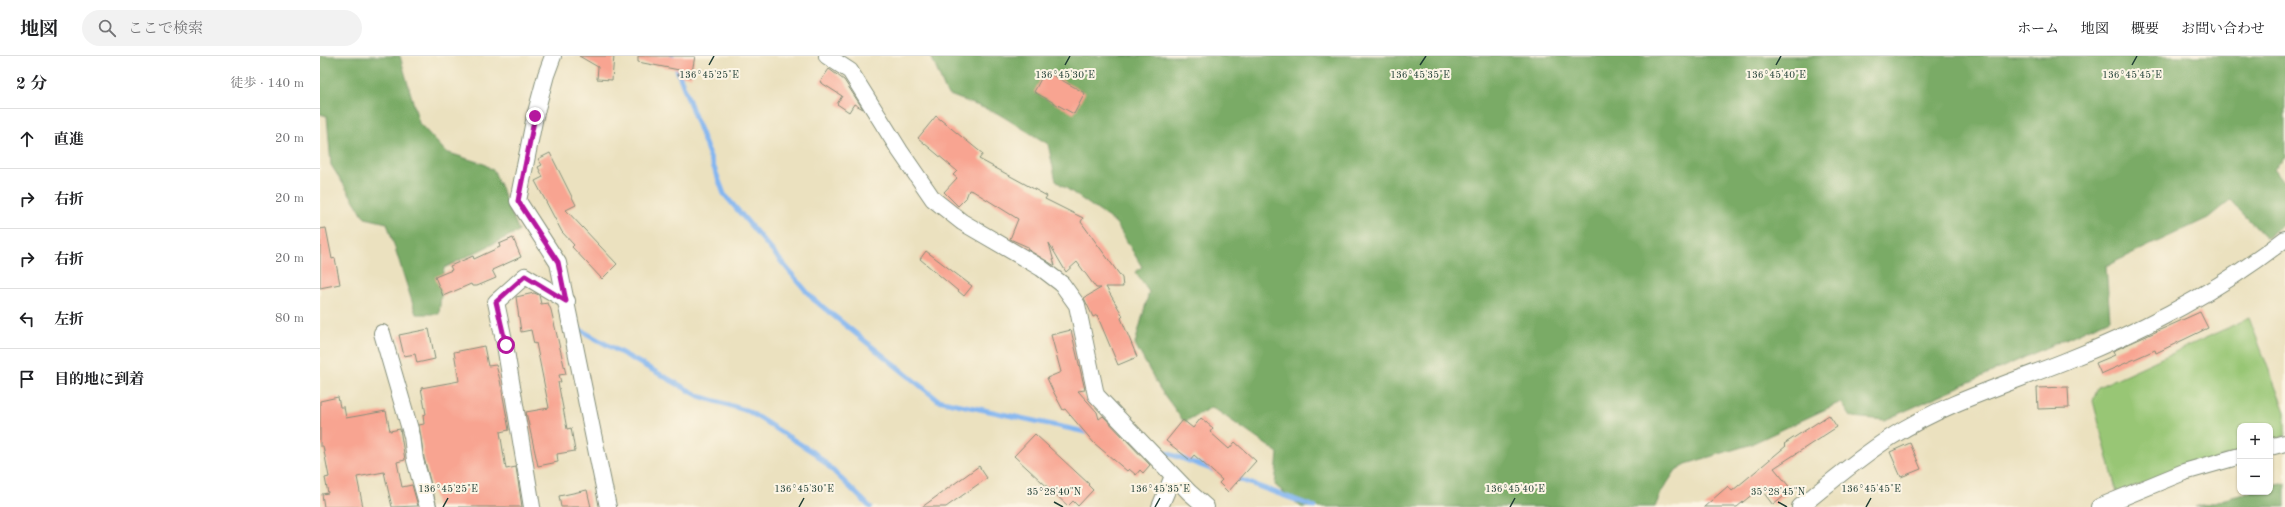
<!DOCTYPE html>
<html lang="ja">
<head>
<meta charset="utf-8">
<style>
	body { margin:0; font-family:"Old Standard TT","Noto Serif JP",serif; background:#f2f2f2; color:#202124 }
	.controls { position:absolute; right:12px; bottom:12px; display:grid; overflow:hidden; border-radius:8px; box-shadow:0 1px 3px #0004 }
	.controls button { width:36px; height:36px; display:grid; place-items:center; padding:0; border:0; border-bottom:1px solid #e0e0e0; background:#fff; color:#202124; font:20px sans-serif }
	.stop { position:absolute; width:12px; height:12px; margin:-9px; border:3px solid #b5179e; border-radius:50%; background:#fff }
	.stop.end { background:#b5179e; border-color:#fff; box-shadow:0 1px 4px #0008 }
	.list { margin:0; padding:0; list-style:none }
	h2 { display:flex; justify-content:space-between; align-items:center; height:52px; margin:0; padding:0 16px; font-size:17px }
	h2 small { font-size:13px; font-weight:400; color:#757577 }
	.list li { display:grid; grid-template-columns:26px 1fr auto; gap:12px; align-items:center; box-sizing:border-box; height:60px; padding:0 16px; border-top:1px solid #e0e0e0 }
	.list b { display:block; font-size:15px; white-space:nowrap }
	.list em { font-size:13px; font-style:normal; color:#757577 }
	.icon { flex:none; width:22px; height:22px; fill:none; stroke:currentColor; stroke-width:2; stroke-linecap:round; stroke-linejoin:round }
	.map { position:relative; flex:none; width:1965px; height:451px; overflow:hidden }
	header { display:flex; align-items:center; gap:24px; box-sizing:border-box; height:56px; padding:0 20px; background:#fff; border-bottom:1px solid #e0e0e0 }
	header strong { font-size:19px }
	nav { display:flex; gap:22px; margin-inline-start:auto; font-size:14px }
	.search { width:280px; height:36px; background:#f2f2f2; display:flex; align-items:center; gap:10px; box-sizing:border-box; padding:0 14px; border-radius:22px; color:#757577; font-size:15px }
	main { display:flex }
	aside { flex:1; background:#fff }
	.map>svg:first-child { display:block }
	.green { fill:#98c674; stroke:#5c8254 }
	.forest { fill:#7aab66; stroke:#4c744d }
	.lines { fill:none; stroke-linecap:round; stroke-linejoin:round }
	.stream { stroke:#83b6f0; stroke-width:5 }
	.building { fill:#f8a491 }
	.minor-casing { stroke:#858f7a; stroke-width:18 }
	.minor { stroke:#fff; stroke-width:16 }
	.route { stroke:#b5179e; stroke-width:5 }
	.ticks { fill:none; stroke:#1f3d34; stroke-width:1.5 }
	.ticks-label { font-size:10px; text-anchor:middle; fill:#1f3d34; stroke:#fcf5e5; stroke-width:4; stroke-linejoin:round; paint-order:stroke }
</style>
</head>
<body>
<header>
<strong>地図</strong>
<div class="search"><svg class="icon" aria-label="search" viewBox="0 0 24 24"><circle cx="10" cy="10" r="6"/><path d="M15 15l6 6"/></svg>ここで検索</div>
<nav><a>ホーム</a><a>地図</a><a>概要</a><a>お問い合わせ</a></nav>
</header>
<main>
<aside>
<h2>2 分<small>徒歩 · 140 m</small></h2>
<ul class="list">
<li><svg class="icon" aria-label="ahead" viewBox="0 0 24 24"><path d="M12 20V5M6 11l6-6 6 6"/></svg><div><b>直進</b></div><em>20 m</em></li>
<li><svg class="icon" aria-label="right" viewBox="0 0 24 24"><path d="M7 20v-9h11M14 6l5 5-5 5"/></svg><div><b>右折</b></div><em>20 m</em></li>
<li><svg class="icon" aria-label="right" viewBox="0 0 24 24"><path d="M7 20v-9h11M14 6l5 5-5 5"/></svg><div><b>右折</b></div><em>20 m</em></li>
<li><svg class="icon" aria-label="left" viewBox="0 0 24 24"><path d="M17 20v-9H6M10 6l-5 5 5 5"/></svg><div><b>左折</b></div><em>80 m</em></li>
<li><svg class="icon" aria-label="arrive" viewBox="0 0 24 24"><path d="M6 21V4h12l-3 4 3 4H6"/></svg><div><b>目的地に到着</b></div></li>
</ul>
</aside>
<div class="map">
<svg width="1965" height="451" viewBox="0 0 1965 451">
	<rect width="100%" height="100%" fill="#fcf5e5"/>
	<filter id="ink" filterUnits="userSpaceOnUse"><feTurbulence type="fractalNoise" baseFrequency=".025" numOctaves="2"/><feDisplacementMap in="SourceGraphic" scale="8" xChannelSelector="R" yChannelSelector="G"/><feConvolveMatrix kernelMatrix="1 2 1 2 8 2 1 2 1" color-interpolation-filters="sRGB"/></filter>
	<filter id="wash" filterUnits="userSpaceOnUse"><feTurbulence type="fractalNoise" baseFrequency=".012" numOctaves="4" result="noise"/><feDisplacementMap in="SourceGraphic" scale="16" xChannelSelector="R" yChannelSelector="G"/><feGaussianBlur stdDeviation="0.9" result="paint"/><feColorMatrix in="noise" values="0 0 0 0 0 0 0 0 0 0 0 0 0 0 0 0 0 1.4 0 .05"/><feComposite in="paint" operator="in"/></filter>
	<g filter="url(#wash)">
		<rect width="100%" height="100%" fill="#ebe1bf"/>
		<polygon class="green" points="1929,262 1965,356 1965,380 1950,385 1950,370 1920,370 1920,395 1797,437 1773,345 1778,331"/>
		<g class="forest">
			<polygon points="0,0 80,0 99,67 126,96 164,108 174,115 199,175 124,212 119,258 96,258 67,167 45,162 11,109 7,60 0,58"/>
			<polygon points="611,0 1965,0 1965,102 1954,112 1965,127 1965,167 1946,182 1910,144 1888,162 1786,210 1790,263 1565,364 1531,361 1521,346 1429,389 1366,408 1356,414 1342,435 1335,451 981,451 955,429 958,397 892,351 864,366 840,333 815,288 829,236 815,216 822,211 796,167 736,125 728,88 677,57 627,38"/>
			<polygon points="1965,427 1965,451 1875,451 1931,436 1950,436 1950,431"/>
		</g>
		<g class="lines">
			<g class="stream">
				<polyline points="352,0 404,138 493,243 618,344 770,377"/>
				<polyline points="255,271 379,340 428,355 496,398 550,451"/>
				<polyline points="836,393 896,415"/>
				<polyline points="913,421 995,451"/>
			</g>
		</g>
		<g id="blocks">
			<g class="building">
				<polygon points="259,0 294,0 292,24 277,23 278,11"/>
				<polygon points="318,0 375,0 371,21 358,19 359,14 318,6"/>
				<polygon points="509,13 524,24 543,53 534,48 529,56 517,48 522,40 500,26"/>
				<polygon points="725,15 765,37 754,58 714,36"/>
				<polygon points="616,60 663,98 659,103 727,140 725,143 763,162 761,166 802,222 803,231 786,231 803,260 801,262 817,301 798,309 777,259 773,261 764,242 781,232 776,232 757,206 746,216 729,187 735,210 707,193 708,191 690,183 698,163 653,135 649,134 646,142 638,150 624,136 637,122 633,119 637,115 598,82"/>
				<polygon points="230,97 256,149 246,154 297,208 282,223 252,191 254,189 242,176 215,125 223,121 218,111 222,109 218,103"/>
				<polygon points="6,172 12,203 15,202 20,228 0,232 0,173"/>
				<polygon points="193,182 201,201 172,214 176,222 157,230 152,230 151,228 123,240 115,221 132,214 130,210 153,200 154,203 180,191 179,188"/>
				<polygon points="606,195 652,230 644,240 600,203"/>
				<polygon points="214,237 219,239 221,248 228,247 231,254 246,318 239,319 241,326 238,326 247,373 251,372 255,395 237,398 238,406 218,410 206,356 229,352 216,287 214,288 211,274 201,276 196,241"/>
				<polygon points="1880,256 1888,272 1836,297 1835,294 1781,318 1776,307 1795,299 1793,295"/>
				<polygon points="109,273 115,303 97,307 95,298 84,300 79,279"/>
				<polygon points="751,274 765,334 758,335 777,356 779,363 783,360 830,409 823,417 820,414 816,419 809,413 807,415 774,387 745,353 743,354 732,333 727,322 741,316 731,279"/>
				<polygon points="164,290 168,310 176,309 180,324 189,374 180,376 186,413 196,411 202,451 117,451 104,402 99,369 104,368 103,359 106,358 101,332 139,325 134,296"/>
				<polygon points="1748,331 1749,352 1718,353 1717,332"/>
				<polygon points="18,341 20,351 24,351 26,362 66,355 70,375 80,373 85,404 77,406 82,431 92,429 98,450 72,451 64,416 37,421 43,451 4,451 2,438 8,437 5,422 9,421 3,390 0,390 0,345"/>
				<polygon points="1509,359 1517,371 1454,412 1472,434 1453,449 1440,432 1417,451 1384,451 1408,430 1412,435 1466,390 1464,388"/>
				<polygon points="881,362 893,372 890,376 909,393 915,386 936,405 908,436 899,427 902,424 874,399 870,404 846,385 863,364 873,372"/>
				<polygon points="715,378 769,428 768,429 773,434 758,450 753,445 748,450 694,400"/>
				<polygon points="1590,387 1601,413 1581,421 1570,396"/>
				<polygon points="659,410 667,422 626,451 602,451"/>
				<polygon points="267,434 271,451 241,451 239,440"/>
			</g>
		</g>
	</g>
	<g filter="url(#ink)">
		<use href="#blocks" fill-opacity="0" stroke="#858f7a" stroke-width="1"/>
		<g class="lines">
			<g class="minor-casing">
				<g id="minor">
					<polyline points="233,0 226,19 215,60 198,145 238,207 288,451"/>
					<polyline points="507,0 530,15 580,95 613,143 642,166 721,212 742,228 757,249 776,339 869,436 886,451"/>
					<polyline points="62,277 92,380 95,404 108,451"/>
					<polyline points="1950,391 1965,387"/>
					<polyline points="212,451 185,289 176,246 205,220 247,245"/>
					<polyline points="840,451 853,420"/>
					<path d="M1480,451C1508,428 1541,400 1571,381C1624,347 1685,329 1743,306C1822,275 1899,235 1965,183"/>
					<polyline points="1779,451 1864,416 1920,400"/>
				</g>
			</g>
			<use href="#minor" class="minor"/>
		</g>
	</g>
	<g class="lines" filter="url(#ink)">
		<polyline class="route" points="186,289 176,246 205,220 246,245 238,206 198,145 215,60"/>
	</g>
	<path class="ticks" d="M389,9L394,0M745,9L750,0M1100,9L1106,0M1456,9L1461,0M1812,9L1817,0M734,446L743,451M1458,446L1467,451M123,451L128,442M479,451L484,442M835,451L840,442M1190,451L1195,442M1546,451L1551,442"/>
	<g class="ticks-label">
		<text x="389" y="22">136°45'25"E</text>
		<text x="745" y="22">136°45'30"E</text>
		<text x="1100" y="22">136°45'35"E</text>
		<text x="1456" y="22">136°45'40"E</text>
		<text x="1812" y="22">136°45'45"E</text>
		<text x="128" y="436">136°45'25"E</text>
		<text x="484" y="436">136°45'30"E</text>
		<text x="840" y="436">136°45'35"E</text>
		<text x="1195" y="436">136°45'40"E</text>
		<text x="1551" y="436">136°45'45"E</text>
		<text x="734" y="439">35°28'40"N</text>
		<text x="1458" y="439">35°28'45"N</text>
	</g>
</svg>
<div class="controls">
<button>+</button>
<button>−</button>
</div>
<div class="stop" style="left:186px;top:289px"></div>
<div class="stop end" style="left:215px;top:60px"></div>
</div>
</main>
</body>
</html>
